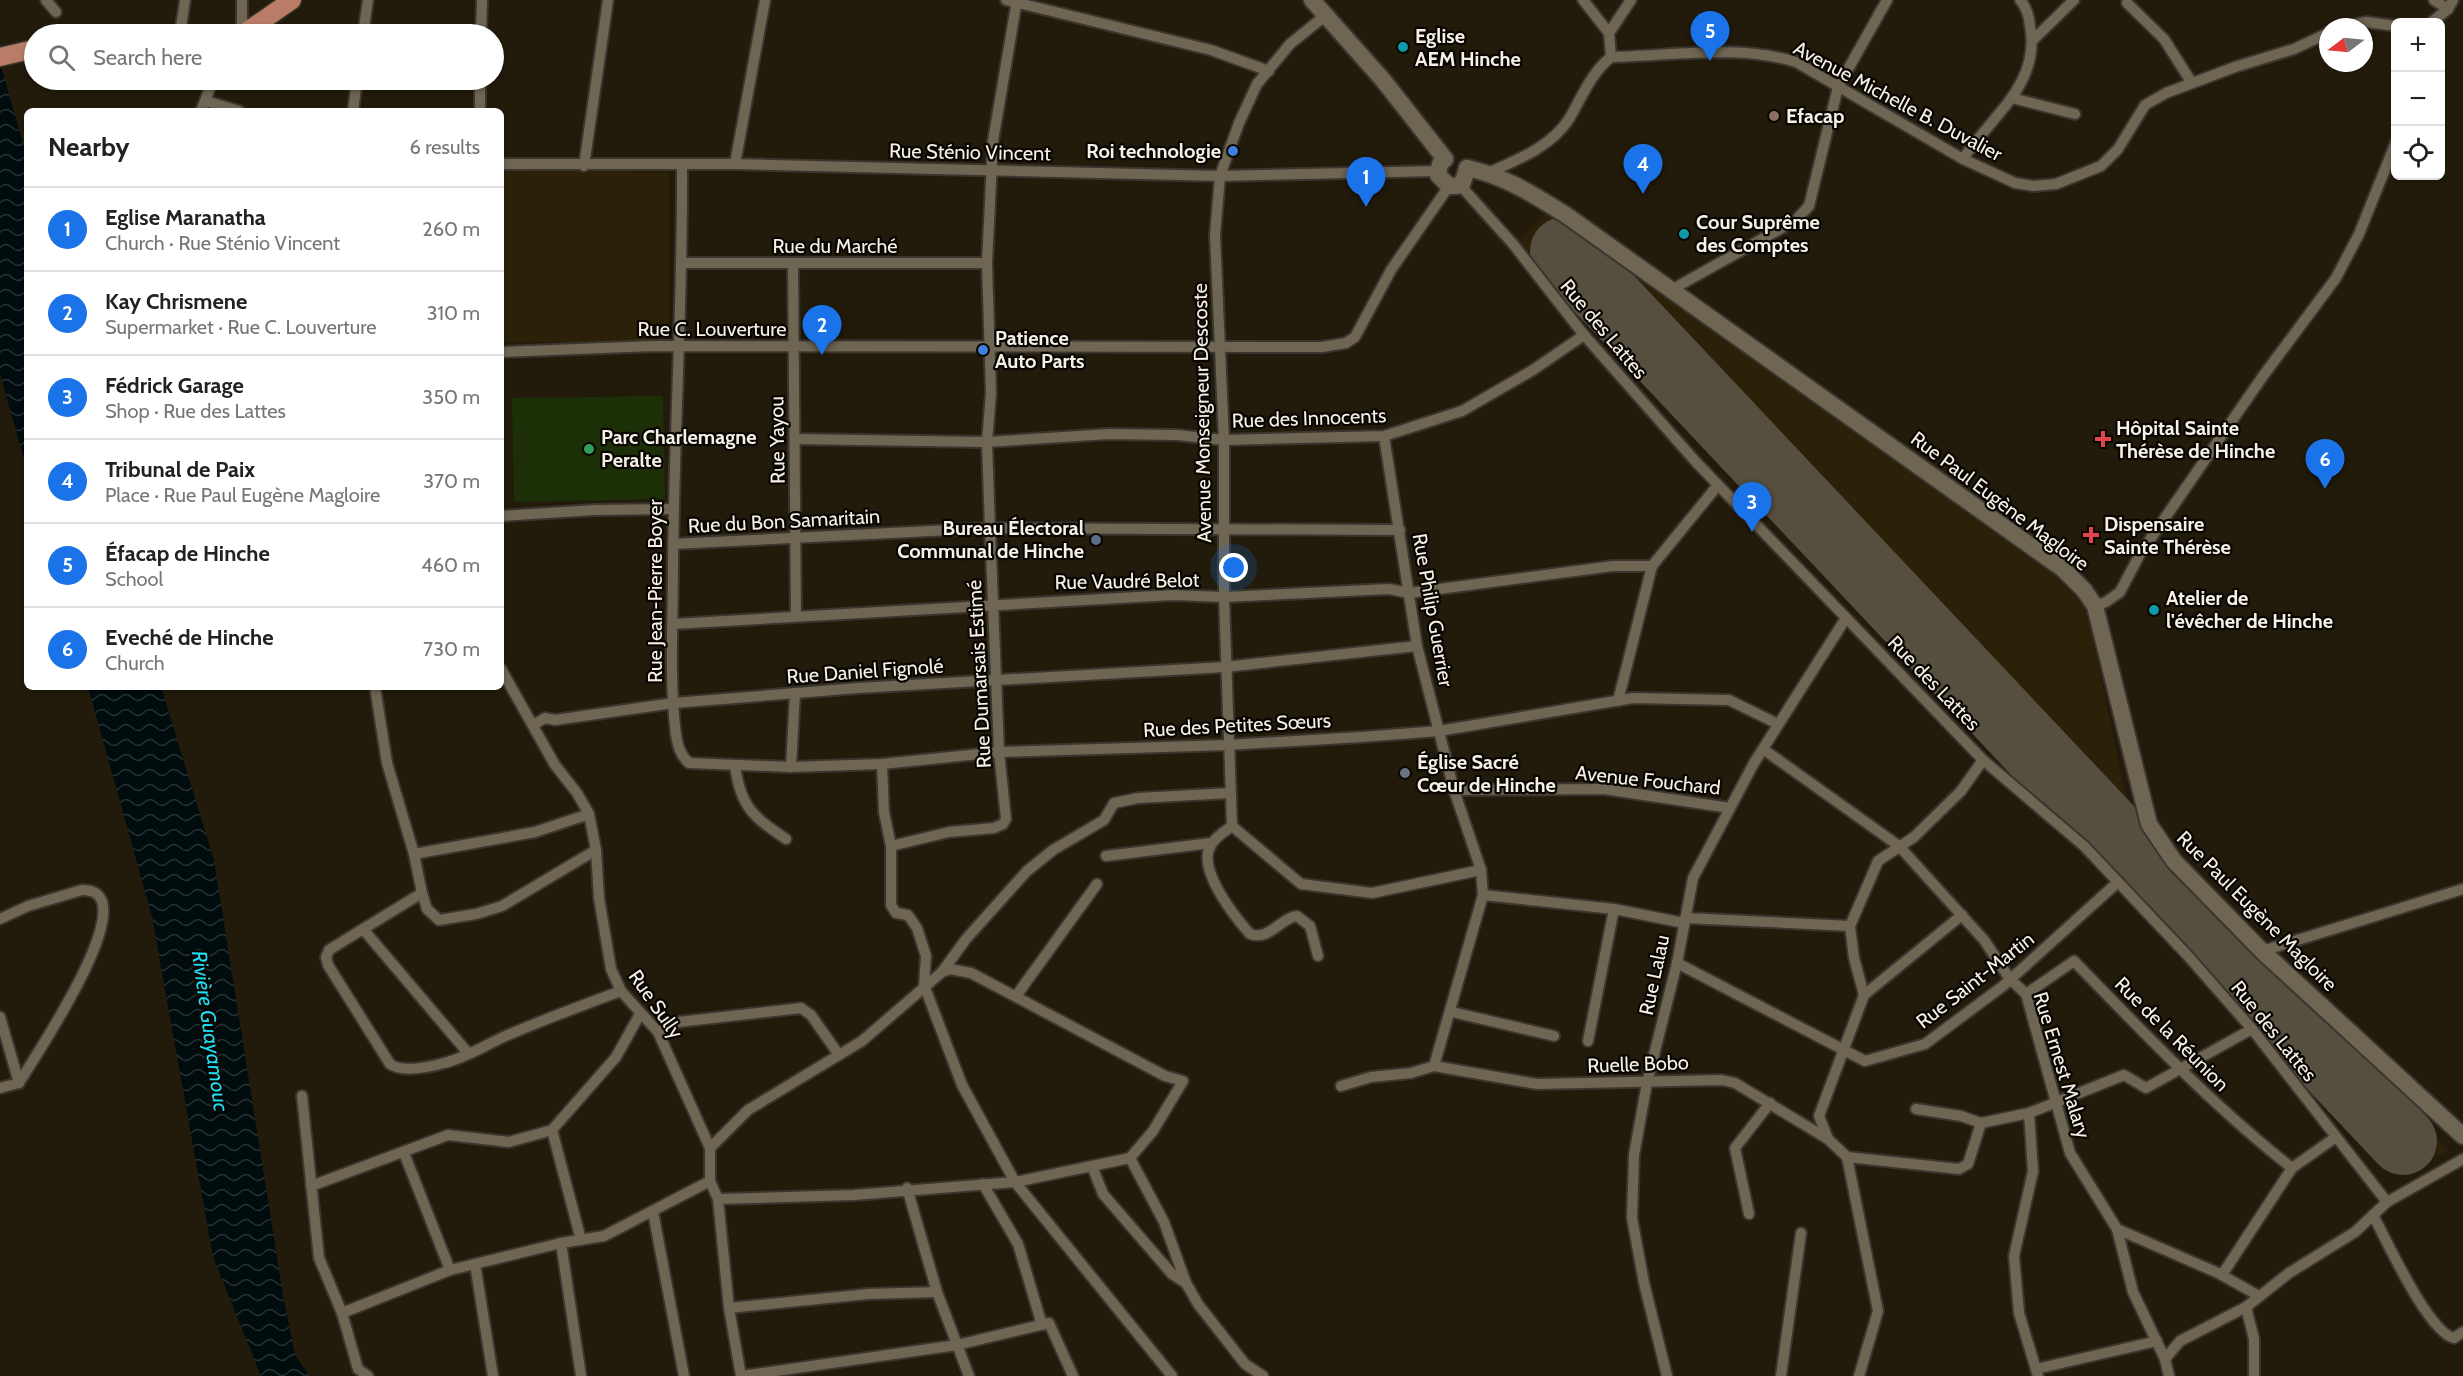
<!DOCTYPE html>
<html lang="en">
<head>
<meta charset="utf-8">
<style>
	body { margin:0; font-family:Cabin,sans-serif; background:#f6f6f6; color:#222 }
	.controls { position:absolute; right:18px; top:18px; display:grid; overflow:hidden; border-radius:9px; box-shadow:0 2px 4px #0004 }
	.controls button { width:54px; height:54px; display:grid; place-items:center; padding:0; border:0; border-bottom:2px solid #e0e0e0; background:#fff; color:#222; font:30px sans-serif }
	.compass { position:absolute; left:2319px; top:18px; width:54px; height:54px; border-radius:50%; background:#fff; box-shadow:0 2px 4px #0004; rotate:254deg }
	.you { position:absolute; left:1234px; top:568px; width:21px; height:21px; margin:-15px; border:4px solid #fff; border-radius:50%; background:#1a73e8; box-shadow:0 0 0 9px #1a73e833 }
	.badge { display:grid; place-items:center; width:39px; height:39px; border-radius:50%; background:#1a73e8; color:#fff; font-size:20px; font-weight:700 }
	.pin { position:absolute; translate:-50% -50px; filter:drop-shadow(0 2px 3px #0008) }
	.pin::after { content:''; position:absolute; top:32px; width:21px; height:18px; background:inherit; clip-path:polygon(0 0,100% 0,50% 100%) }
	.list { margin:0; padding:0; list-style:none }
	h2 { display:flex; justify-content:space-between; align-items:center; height:78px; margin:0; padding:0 24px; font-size:26px }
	h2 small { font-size:20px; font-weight:400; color:#767676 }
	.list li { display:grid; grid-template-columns:39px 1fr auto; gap:18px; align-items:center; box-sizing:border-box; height:84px; padding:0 24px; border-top:2px solid #e0e0e0 }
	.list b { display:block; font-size:22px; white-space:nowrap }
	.list p { margin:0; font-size:20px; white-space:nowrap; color:#767676 }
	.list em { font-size:20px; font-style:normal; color:#767676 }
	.icon { flex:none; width:33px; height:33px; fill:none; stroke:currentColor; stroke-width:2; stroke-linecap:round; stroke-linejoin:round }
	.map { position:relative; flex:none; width:2463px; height:1376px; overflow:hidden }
	.search { position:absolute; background:#fff; box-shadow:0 2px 4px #0004; left:24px; top:24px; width:480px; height:66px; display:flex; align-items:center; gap:15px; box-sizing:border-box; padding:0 21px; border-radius:33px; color:#767676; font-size:22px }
	.panel { position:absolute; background:#fff; box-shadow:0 2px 4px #0004; left:24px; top:108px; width:480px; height:582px; border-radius:9px }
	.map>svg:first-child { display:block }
	.built { fill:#2b2109 }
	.pitch { fill:#1d2f06 }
	.water { fill:url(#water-waves) }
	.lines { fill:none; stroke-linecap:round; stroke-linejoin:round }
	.runway { stroke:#564f40; stroke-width:68 }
	.street-casing { stroke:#3a352e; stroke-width:14 }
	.secondary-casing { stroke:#3a352e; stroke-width:20 }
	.primary-casing { stroke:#3a352e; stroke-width:21 }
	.street { stroke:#6e6553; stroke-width:10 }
	.secondary { stroke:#6e6553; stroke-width:16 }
	.primary { stroke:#b87c67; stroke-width:18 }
	.culture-dot { fill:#0f9aa8; stroke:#090602; stroke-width:2 }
	.education-dot { fill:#8d6e63; stroke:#090602; stroke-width:2 }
	.shop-dot { fill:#3f7fe0; stroke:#090602; stroke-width:2 }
	.health-dot { fill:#e0444e; stroke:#090602; stroke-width:2 }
	.leisure-dot { fill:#2e9e5b; stroke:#090602; stroke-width:2 }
	.service-dot { fill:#5c6f8a; stroke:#090602; stroke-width:2 }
	.worship-dot { fill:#6b7280; stroke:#090602; stroke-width:2 }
	.labels { text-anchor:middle; stroke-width:4.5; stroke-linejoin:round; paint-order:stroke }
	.poi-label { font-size:20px; font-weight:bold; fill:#f6f1e7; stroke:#090602; text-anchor:start }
	.street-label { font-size:20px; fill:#f6f1e7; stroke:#090602 }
	.water-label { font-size:21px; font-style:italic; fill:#1fdff5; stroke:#090602 }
</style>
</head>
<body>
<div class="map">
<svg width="2463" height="1376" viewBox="0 0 2463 1376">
	<defs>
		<pattern id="water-waves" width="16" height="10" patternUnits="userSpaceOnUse" patternTransform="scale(1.5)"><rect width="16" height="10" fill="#010c0f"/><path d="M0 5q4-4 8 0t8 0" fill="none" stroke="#273032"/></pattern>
	</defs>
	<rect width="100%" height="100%" fill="#221b0b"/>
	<g class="built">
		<polygon points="501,171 669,172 669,342 501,342"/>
		<polygon points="1546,213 2059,579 2082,604 2089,620 2124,789 2136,831 2158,860 2449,1150 2405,1175 1518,241"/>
	</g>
	<polygon class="pitch" points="663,396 665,499 514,502 512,398"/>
	<g class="water">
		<polygon points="0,63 27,157 27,470 0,374"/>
		<polygon points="88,687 161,687 214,860 283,1295 295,1355 310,1376 261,1376 213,1257 152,917"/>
	</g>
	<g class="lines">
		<polyline class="runway" points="1564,251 2403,1141"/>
		<g class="street-casing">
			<g id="street">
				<polyline points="46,0 56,12"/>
				<polyline points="1006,0 1211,50 1269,71"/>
				<polyline points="1017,0 993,141 987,263 991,393 987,442 990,528 999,752 1006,819 1003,824 994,828 949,832 891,846 891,905 896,913 908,915 917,928 926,956 924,985 962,1085 1015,1182 1172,1376"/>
				<polyline points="1583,0 1609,33"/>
				<polyline points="2434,0 2448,9"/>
				<polyline points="2127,3 2164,39 2192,83"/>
				<polyline points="1326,15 1290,44 1257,84 1239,123 1220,176 1215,235 1224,440 1224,597 1232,826 1301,884 1372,893 1481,870"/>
				<polyline points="2432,22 2448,9 2453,0"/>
				<polyline points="2341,27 2366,22 2396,26"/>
				<polyline points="180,34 185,0"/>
				<polyline points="242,34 242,0"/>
				<polyline points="363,34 368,0"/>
				<polyline points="481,34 482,0"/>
				<polyline points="2033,40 2074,0"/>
				<polyline points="1611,57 1609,33 1631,0"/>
				<polyline points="480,80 480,111"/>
				<polyline points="2012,98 2075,114"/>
				<polyline points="206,101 239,111"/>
				<polyline points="201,111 213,80"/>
				<polyline points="353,111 357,80"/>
				<path d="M1963,159C1992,115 2041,84 2030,26C2029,17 2027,7 2020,0"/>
				<polyline points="501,164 735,164 1220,176 1438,171"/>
				<path d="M682,164C683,298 674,433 673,567C673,622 669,680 676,735C678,746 680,755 689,763L791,767L882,764L999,752L1228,745L1361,737L1439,731L1633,698L1729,700L1778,724"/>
				<polyline points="735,164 765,0"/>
				<polyline points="584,166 608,0"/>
				<path d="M1488,173C1517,160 1551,147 1569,119C1582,97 1591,73 1611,57C1673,56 1737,44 1796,62L1963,159L2015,183L2034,186L2056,184L2101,166L2118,149L2145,105L2166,93L2235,67L2294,49L2328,33"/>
				<polyline points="1460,185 1513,244 1584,335 1696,462 1983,760 2084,846 2188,956 2252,1029 2387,1202"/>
				<polyline points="683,263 987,263"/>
				<polyline points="793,265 796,615"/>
				<polyline points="1671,290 1796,220 1809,206 1838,87 1887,0"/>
				<polyline points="501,352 654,346 1322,347 1346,343 1355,337 1391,270 1449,186"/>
				<polyline points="1384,436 1417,646 1454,790 1481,870 1483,895 1434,1066"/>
				<polyline points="795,439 987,442 1109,434 1177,435 1224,440 1384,436 1462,411 1533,370 1584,335"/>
				<polyline points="501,516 595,510 672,509"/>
				<polyline points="673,544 990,528 1400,530"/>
				<polyline points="2095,606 2106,602 2120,592 2140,554 2263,376 2336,278 2359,234 2396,142"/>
				<polyline points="673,624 1172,595 1224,597 1389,589 1409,593 1613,566 1652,566"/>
				<polyline points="501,669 555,765 577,793 589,814 596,850 599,898 611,969 621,991 658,1032 710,1148 710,1181 718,1199 729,1308 741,1376"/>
				<polyline points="375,687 387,763 414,854 422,893 427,909 439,920 476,914 502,906 596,850"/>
				<polyline points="1618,701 1652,566 1718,485"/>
				<polyline points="533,725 545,718 555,720 674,703 858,688 1225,667 1417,646"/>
				<polyline points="1763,749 1899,846 1984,940 2010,979 2026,994 2070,1153 2117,1229 2133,1292 2165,1359 2169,1376"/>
				<polyline points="882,764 884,812 891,846"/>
				<path d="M735,766C741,807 752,816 786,839"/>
				<polyline points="791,767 795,693"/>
				<polyline points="1454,790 1604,789 1730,808"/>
				<path d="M1232,826C1225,831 1215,837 1211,845C1196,868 1234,916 1250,934C1270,941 1280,918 1297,916L1310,926L1318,956"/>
				<polyline points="414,854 535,832 589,814"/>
				<polyline points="1106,856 1211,843"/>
				<polyline points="1483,895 1614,909 1684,923"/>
				<polyline points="1685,918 1850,926"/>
				<path d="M0,919L28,906L82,890C151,888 31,1062 19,1083L0,1088"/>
				<polyline points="363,929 422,893"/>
				<polyline points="2262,951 2463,889"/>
				<polyline points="1677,963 1865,1061 1925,1044 2003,986 2118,882"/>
				<polyline points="942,972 966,939 1027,871 1053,850 1104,820 1114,803 1138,798 1230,793"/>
				<path d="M2026,994L2074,961C2144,1033 2213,1106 2292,1168"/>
				<polyline points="1864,995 1962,915"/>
				<polyline points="1016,996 1097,884"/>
				<polyline points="1452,1012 1554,1036"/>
				<polyline points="0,1017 19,1083"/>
				<polyline points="658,1032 678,1022 801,1008 811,1015 839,1055"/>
				<polyline points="1588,1041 1614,909"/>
				<path d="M468,1053L363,929L329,950L326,957L328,965L390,1064C402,1073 430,1067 444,1063C466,1058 487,1044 508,1035C545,1019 583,1005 621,991"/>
				<polyline points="1341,1086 1371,1077 1411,1073 1434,1066 1537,1084 1722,1080 1735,1083 1828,1139"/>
				<polyline points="302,1096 319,1258 342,1313 358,1369 368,1376"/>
				<polyline points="1916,1109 1961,1116 1981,1123 2029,1113"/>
				<polyline points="552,1130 581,1240"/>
				<polyline points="710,1148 748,1110 862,1041 942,972 950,969 971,973 1165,1076 1183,1081 1153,1131 1130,1158 1164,1222 1186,1283 1198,1304 1245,1364 1263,1376"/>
				<polyline points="404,1153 450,1270"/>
				<polyline points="1847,1157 1959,1169 1968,1164 1981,1123"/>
				<polyline points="1092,1166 1103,1194 1172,1274 1186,1283"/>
				<polyline points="983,1184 1018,1244 1042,1325"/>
				<polyline points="311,1186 448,1135 509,1142 552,1130 616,1057 640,1014"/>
				<polyline points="907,1188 937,1292 969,1376"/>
				<polyline points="718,1199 854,1195 1015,1182 1130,1158"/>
				<polyline points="653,1212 684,1376"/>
				<polyline points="1749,1214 1735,1148 1770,1103"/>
				<path d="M2373,1215C2387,1241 2428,1332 2454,1338L2463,1332"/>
				<polyline points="2117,1229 2218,1273 2259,1296"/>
				<polyline points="561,1243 581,1376"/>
				<polyline points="475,1264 493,1376"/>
				<polyline points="2222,1275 2292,1168 2336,1137"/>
				<polyline points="2246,1307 2254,1339 2254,1376"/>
				<polyline points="729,1308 868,1294 937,1292"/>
				<polyline points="342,1313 450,1270 561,1243 604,1236 710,1181"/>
				<polyline points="2165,1359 2180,1341 2246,1307 2289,1273 2355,1232 2387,1202 2463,1159"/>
				<polyline points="2036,1369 2157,1341"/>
				<polyline points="741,1376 957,1345 1049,1323 1073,1376"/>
				<polyline points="1667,1376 1644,1283 1632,1218 1634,1155 1647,1083 1677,963 1693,878 1754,763 1846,618"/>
				<polyline points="1781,1376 1801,1233"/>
				<polyline points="1859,1376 1878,1311 1847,1157 1828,1139 1819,1116 1864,995 1854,958 1850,926 1878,861 1914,837 1961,791 1983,760"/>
				<polyline points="2038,1376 2019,1313 2014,1256 2033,1171 2029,1113 2124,1075 2146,1088 2252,1029"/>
			</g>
		</g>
		<g class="secondary-casing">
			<g id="secondary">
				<polyline points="1312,0 1383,80 1445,159"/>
				<polyline points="1445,159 1440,164 1438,175 1449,186 1457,186 1463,182 1467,168"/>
				<path d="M1467,168C1505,176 1534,195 1566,215L2063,569L2084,590L2095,606L2149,824L2174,861L2262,951L2463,1136"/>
			</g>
		</g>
		<g class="primary-casing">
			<g id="primary">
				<polyline points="243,34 292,0"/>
				<polyline points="0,57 34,49"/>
			</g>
		</g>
		<use href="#street" class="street"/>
		<use href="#secondary" class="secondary"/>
		<use href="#primary" class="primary"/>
	</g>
	<g class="culture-dot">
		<circle cx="1403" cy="47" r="6"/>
		<circle cx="1684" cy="234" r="6"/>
		<circle cx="2154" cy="610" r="6"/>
	</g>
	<circle class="education-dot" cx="1774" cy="116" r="6"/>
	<g class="shop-dot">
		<circle cx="1233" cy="151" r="6"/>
		<circle cx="983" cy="350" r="6"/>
	</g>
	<g class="health-dot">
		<path d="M2100 430h6v6h6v6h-6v6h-6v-6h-6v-6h6z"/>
		<path d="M2088 526h6v6h6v6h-6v6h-6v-6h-6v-6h6z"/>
	</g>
	<circle class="leisure-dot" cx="589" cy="449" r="6"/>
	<circle class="service-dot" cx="1096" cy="540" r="6"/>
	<circle class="worship-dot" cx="1405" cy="773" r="6"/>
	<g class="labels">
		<g class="poi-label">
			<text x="1415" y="43">Eglise<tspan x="1415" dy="23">AEM Hinche</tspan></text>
			<text x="1786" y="123">Efacap</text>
			<text x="1221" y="158" text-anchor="end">Roi technologie</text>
			<text x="1696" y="229">Cour Suprême<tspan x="1696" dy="23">des Comptes</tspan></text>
			<text x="995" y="345">Patience<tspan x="995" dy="23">Auto Parts</tspan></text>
			<text x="2116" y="435">Hôpital Sainte<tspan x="2116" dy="23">Thérèse de Hinche</tspan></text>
			<text x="601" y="444">Parc Charlemagne<tspan x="601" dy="23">Peralte</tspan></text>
			<text x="2104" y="531">Dispensaire<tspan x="2104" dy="23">Sainte Thérèse</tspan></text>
			<text x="1084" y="535" text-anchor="end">Bureau Électoral<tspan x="1084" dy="23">Communal de Hinche</tspan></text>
			<text x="2166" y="605">Atelier de<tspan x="2166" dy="23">l'évêcher de Hinche</tspan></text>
			<text x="1417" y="769">Église Sacré<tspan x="1417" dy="23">Cœur de Hinche</tspan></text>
		</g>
		<g class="street-label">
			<text transform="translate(1898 101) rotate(28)" y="7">Avenue Michelle B. Duvalier</text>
			<text transform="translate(970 152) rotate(1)" y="7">Rue Sténio Vincent</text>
			<text x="835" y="253">Rue du Marché</text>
			<text x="712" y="336">Rue C. Louverture</text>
			<text transform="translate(1604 329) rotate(50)" y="7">Rue des Lattes</text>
			<text transform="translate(1202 413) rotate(-91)" y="7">Avenue Monseigneur Descoste</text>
			<text transform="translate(1309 418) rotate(-2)" y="7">Rue des Innocents</text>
			<text transform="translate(777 440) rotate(-91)" y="7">Rue Yayou</text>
			<text transform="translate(2000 501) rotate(37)" y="7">Rue Paul Eugène Magloire</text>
			<text transform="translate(784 521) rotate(-3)" y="7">Rue du Bon Samaritain</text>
			<text transform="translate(1127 581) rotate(-1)" y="7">Rue Vaudré Belot</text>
			<text transform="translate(655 591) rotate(-90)" y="7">Rue Jean-Pierre Boyer</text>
			<text transform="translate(1433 610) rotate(80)" y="7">Rue Philip Guerrier</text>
			<text transform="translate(865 671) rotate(-4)" y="7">Rue Daniel Fignolé</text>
			<text transform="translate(979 674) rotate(-93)" y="7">Rue Dumarsais Estimé</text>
			<text transform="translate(1934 683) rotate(46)" y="7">Rue des Lattes</text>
			<text transform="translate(1237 725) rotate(-3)" y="7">Rue des Petites Sœurs</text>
			<text transform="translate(1648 780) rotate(6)" y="7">Avenue Fouchard</text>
			<text transform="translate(2257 911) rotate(45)" y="7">Rue Paul Eugène Magloire</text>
			<text transform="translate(1654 975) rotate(-78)" y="7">Rue Lalau</text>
			<text transform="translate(1975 980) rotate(-38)" y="7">Rue Saint-Martin</text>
			<text transform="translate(656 1004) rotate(55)" y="7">Rue Sully</text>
			<text transform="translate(2274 1031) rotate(51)" y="7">Rue des Lattes</text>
			<text transform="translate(2172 1034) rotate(45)" y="7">Rue de la Réunion</text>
			<text transform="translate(1638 1064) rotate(-2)" y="7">Ruelle Bobo</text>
			<text transform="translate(2062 1065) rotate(73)" y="7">Rue Ernest Malary</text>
		</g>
		<g class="water-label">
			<text transform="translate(210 1031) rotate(82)" y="7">Rivière Guayamouc</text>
		</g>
	</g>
</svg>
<div class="controls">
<button>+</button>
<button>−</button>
<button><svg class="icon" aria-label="locate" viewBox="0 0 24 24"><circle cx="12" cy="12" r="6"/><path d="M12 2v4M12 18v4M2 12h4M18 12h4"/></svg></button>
</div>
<svg class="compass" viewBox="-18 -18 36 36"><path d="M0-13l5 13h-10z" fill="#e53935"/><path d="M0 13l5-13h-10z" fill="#767676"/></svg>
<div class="you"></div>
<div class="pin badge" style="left:1366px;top:207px">1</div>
<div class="pin badge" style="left:822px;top:355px">2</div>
<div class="pin badge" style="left:1752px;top:532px">3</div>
<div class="pin badge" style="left:1643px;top:194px">4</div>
<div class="pin badge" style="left:1710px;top:61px">5</div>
<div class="pin badge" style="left:2325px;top:489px">6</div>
<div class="search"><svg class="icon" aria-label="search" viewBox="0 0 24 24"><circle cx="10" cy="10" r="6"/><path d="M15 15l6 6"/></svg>Search here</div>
<section class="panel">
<h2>Nearby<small>6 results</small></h2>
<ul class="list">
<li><span class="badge">1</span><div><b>Eglise Maranatha</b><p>Church · Rue Sténio Vincent</p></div><em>260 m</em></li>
<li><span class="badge">2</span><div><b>Kay Chrismene</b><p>Supermarket · Rue C. Louverture</p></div><em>310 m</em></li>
<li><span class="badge">3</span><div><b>Fédrick Garage</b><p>Shop · Rue des Lattes</p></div><em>350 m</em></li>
<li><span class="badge">4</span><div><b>Tribunal de Paix</b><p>Place · Rue Paul Eugène Magloire</p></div><em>370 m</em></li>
<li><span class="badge">5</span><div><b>Éfacap de Hinche</b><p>School</p></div><em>460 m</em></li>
<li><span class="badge">6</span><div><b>Eveché de Hinche</b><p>Church</p></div><em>730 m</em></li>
</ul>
</section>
</div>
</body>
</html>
